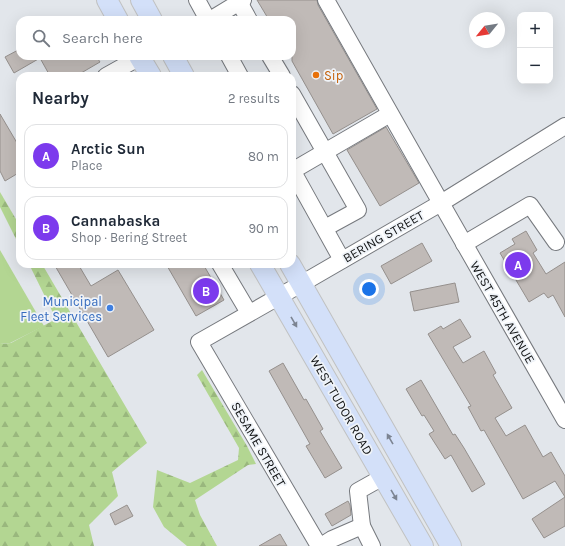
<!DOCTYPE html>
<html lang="en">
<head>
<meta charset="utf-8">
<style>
	body { margin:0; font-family:Karla,sans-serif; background:#f6f6f7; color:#1f2937 }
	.controls { position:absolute; right:12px; top:12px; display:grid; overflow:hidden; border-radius:8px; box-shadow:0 4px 16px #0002 }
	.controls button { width:36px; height:36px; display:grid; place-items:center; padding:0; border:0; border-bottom:1px solid #e0e1e3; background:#fff; color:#1f2937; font:20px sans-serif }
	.compass { position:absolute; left:469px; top:12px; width:36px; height:36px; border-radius:50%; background:#fff; box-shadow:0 4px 16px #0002; rotate:240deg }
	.you { position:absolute; left:369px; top:289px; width:14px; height:14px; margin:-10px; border:3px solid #fff; border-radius:50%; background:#1a73e8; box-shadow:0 0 0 6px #1a73e833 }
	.badge { display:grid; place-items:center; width:26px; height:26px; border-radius:50%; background:#7c3aed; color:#fff; font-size:13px; font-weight:700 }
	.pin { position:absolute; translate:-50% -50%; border:2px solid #fff; box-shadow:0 1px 4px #0006 }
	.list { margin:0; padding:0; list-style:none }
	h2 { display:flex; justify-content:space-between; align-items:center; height:52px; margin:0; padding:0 16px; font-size:17px }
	h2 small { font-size:13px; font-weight:400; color:#747a83 }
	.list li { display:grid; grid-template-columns:26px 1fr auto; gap:12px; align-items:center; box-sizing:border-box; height:64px; margin:0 8px 8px; padding:0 8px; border:1px solid #e0e1e3; border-radius:12px }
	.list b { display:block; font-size:15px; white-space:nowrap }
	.list p { margin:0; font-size:13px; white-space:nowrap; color:#747a83 }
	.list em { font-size:13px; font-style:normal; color:#747a83 }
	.icon { flex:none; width:22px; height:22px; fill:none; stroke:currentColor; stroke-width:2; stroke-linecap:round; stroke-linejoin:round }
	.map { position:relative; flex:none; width:565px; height:546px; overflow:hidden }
	.search { position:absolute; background:#fff; box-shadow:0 4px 16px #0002; left:16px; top:16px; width:280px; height:44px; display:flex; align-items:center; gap:10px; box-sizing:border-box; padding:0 14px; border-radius:12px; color:#747a83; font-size:15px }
	.panel { position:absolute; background:#fff; box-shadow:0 4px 16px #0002; left:16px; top:72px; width:280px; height:196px; border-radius:12px }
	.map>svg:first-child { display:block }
	.forest { fill:url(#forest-firs) }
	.park { fill:#b3d692 }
	.building { fill:#c0bab7; stroke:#95908d }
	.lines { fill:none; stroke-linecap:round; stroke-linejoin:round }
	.minor-casing { stroke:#76797e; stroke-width:18 }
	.major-casing { stroke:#c1c2c2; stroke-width:22 }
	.minor { stroke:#fff; stroke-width:16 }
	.major { stroke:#d3e0f9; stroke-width:20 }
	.oneway { fill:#7c8492 }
	.food-dot { fill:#e8710a; stroke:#eff3f8; stroke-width:1.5 }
	.shop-dot { fill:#3f7fe0; stroke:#eff3f8; stroke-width:1.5 }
	.labels { text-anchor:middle; stroke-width:3.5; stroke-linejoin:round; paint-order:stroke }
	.food-label { font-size:13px; fill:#c56008; stroke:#eff3f8; text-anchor:start }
	.street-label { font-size:13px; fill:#111314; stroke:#eff3f8 }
	.shop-label { font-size:13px; fill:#366cbe; stroke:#eff3f8; text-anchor:end }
</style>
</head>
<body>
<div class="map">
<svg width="565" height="546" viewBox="0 0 565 546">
	<defs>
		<pattern id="forest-firs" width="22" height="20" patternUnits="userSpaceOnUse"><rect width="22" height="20" fill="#b3d692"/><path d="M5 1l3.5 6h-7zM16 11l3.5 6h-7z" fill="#99b77d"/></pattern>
	</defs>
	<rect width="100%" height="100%" fill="#e2e6eb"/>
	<g class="forest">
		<polygon points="0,192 20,226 20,247 0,207"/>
		<polygon points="29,264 42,264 147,443 112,472 118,496 89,525 94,546 0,546 0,344 11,343 56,319"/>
		<polygon points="202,370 247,446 256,464 248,465 195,500 200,515 217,546 187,546 164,527 153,507 157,470 190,483 238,460 239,448 197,375"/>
	</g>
	<polygon class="park" points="0,250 44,326 10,343 0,344"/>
	<g class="building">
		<polygon points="257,0 317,0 318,5 377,109 333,134 292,61 292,20 269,20"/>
		<polygon points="20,49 20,56 96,56 100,62 76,76 50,76 40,58 14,73 5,57"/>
		<polygon points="0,114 20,148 20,172 5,181 0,171"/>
		<polygon points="386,127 419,183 380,206 347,150"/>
		<polygon points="526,231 537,250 533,253 546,274 565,262 565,317 553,295 548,298 544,293 529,302 500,253 515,244 512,239"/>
		<polygon points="422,243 432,261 391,284 381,266"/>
		<polygon points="54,264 78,264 91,286 118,270 154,330 108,357"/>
		<polygon points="166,264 203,264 224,300 196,316"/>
		<polygon points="455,283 459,302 414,311 410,292"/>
		<polygon points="460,319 471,337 453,347 463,363 484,351 496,373 493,375 512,408 495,418 506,436 525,425 543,457 551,452 565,476 565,526 544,538 532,519 565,497 555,481 523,499 484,430 481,431 468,407 471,406 428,334 441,326 443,329"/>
		<polygon points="283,363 304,400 306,399 323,429 320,431 342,468 325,478 306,446 310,444 269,371"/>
		<polygon points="421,380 453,435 455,434 464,448 485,484 472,492 451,455 445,459 429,434 434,431 424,415 422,416 406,389"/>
		<polygon points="348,501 350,505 351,515 332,526 325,514"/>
		<polygon points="127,505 133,516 115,525 110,514"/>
		<polygon points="280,534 287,546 259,546"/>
	</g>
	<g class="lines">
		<g class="minor-casing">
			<g id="minor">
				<polyline points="197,0 208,20"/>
				<polyline points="326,0 441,203 565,420"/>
				<polyline points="239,2 249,20"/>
				<polyline points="210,20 243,0"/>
				<polyline points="229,56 240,76"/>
				<polyline points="270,56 282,76"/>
				<polyline points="106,76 140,57"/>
				<polyline points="292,94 358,210 325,228"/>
				<polyline points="292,170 342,260"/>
				<polyline points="292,171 390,114"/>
				<polyline points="464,244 530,205 556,242"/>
				<polyline points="220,264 249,313"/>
				<polyline points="319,546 199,342 301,284 441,203 565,126"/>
				<polyline points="321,546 332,539 362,526"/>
				<polyline points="372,546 362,526 358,491 383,477"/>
			</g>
		</g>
		<g class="major-casing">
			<g id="major">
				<polyline points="107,0 118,20"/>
				<polyline points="141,0 152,20"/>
				<polyline points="139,56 151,76"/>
				<polyline points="173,56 184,76"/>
				<polyline points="260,264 423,546"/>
				<polyline points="290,264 451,546"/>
			</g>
		</g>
		<use href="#minor" class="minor"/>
		<use href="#major" class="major"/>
	</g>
	<defs><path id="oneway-solid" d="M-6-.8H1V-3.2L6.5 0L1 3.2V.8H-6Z"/></defs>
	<g class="oneway">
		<use href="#oneway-solid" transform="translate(294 322) rotate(60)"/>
		<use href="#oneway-solid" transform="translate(390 439) rotate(-120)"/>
		<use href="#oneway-solid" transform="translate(394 495) rotate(60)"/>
	</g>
	<circle class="food-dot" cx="316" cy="75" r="4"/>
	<circle class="shop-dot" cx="110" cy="308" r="4"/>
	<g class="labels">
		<g class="food-label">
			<text x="324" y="80">Sip</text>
		</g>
		<g class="street-label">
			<text transform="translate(383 236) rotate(-30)" y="5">BERING STREET</text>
			<text transform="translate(503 312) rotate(60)" y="5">WEST 45TH AVENUE</text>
			<text transform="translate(342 405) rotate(60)" y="5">WEST TUDOR ROAD</text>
			<text transform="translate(259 444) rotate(60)" y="5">SESAME STREET</text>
		</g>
		<g class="shop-label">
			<text x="102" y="306">Municipal<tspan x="102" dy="15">Fleet Services</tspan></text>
		</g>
	</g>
</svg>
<div class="controls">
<button>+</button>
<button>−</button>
</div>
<svg class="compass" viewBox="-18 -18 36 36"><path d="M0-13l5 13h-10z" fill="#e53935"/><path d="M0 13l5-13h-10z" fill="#747a83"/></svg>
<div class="you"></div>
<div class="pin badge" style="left:518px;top:265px">A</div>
<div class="pin badge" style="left:206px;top:291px">B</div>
<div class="search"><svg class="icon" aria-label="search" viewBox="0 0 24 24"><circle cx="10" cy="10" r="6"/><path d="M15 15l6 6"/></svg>Search here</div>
<section class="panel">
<h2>Nearby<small>2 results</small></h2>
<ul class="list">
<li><span class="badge">A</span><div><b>Arctic Sun</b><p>Place</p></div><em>80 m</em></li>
<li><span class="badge">B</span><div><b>Cannabaska</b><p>Shop · Bering Street</p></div><em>90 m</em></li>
</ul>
</section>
</div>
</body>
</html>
